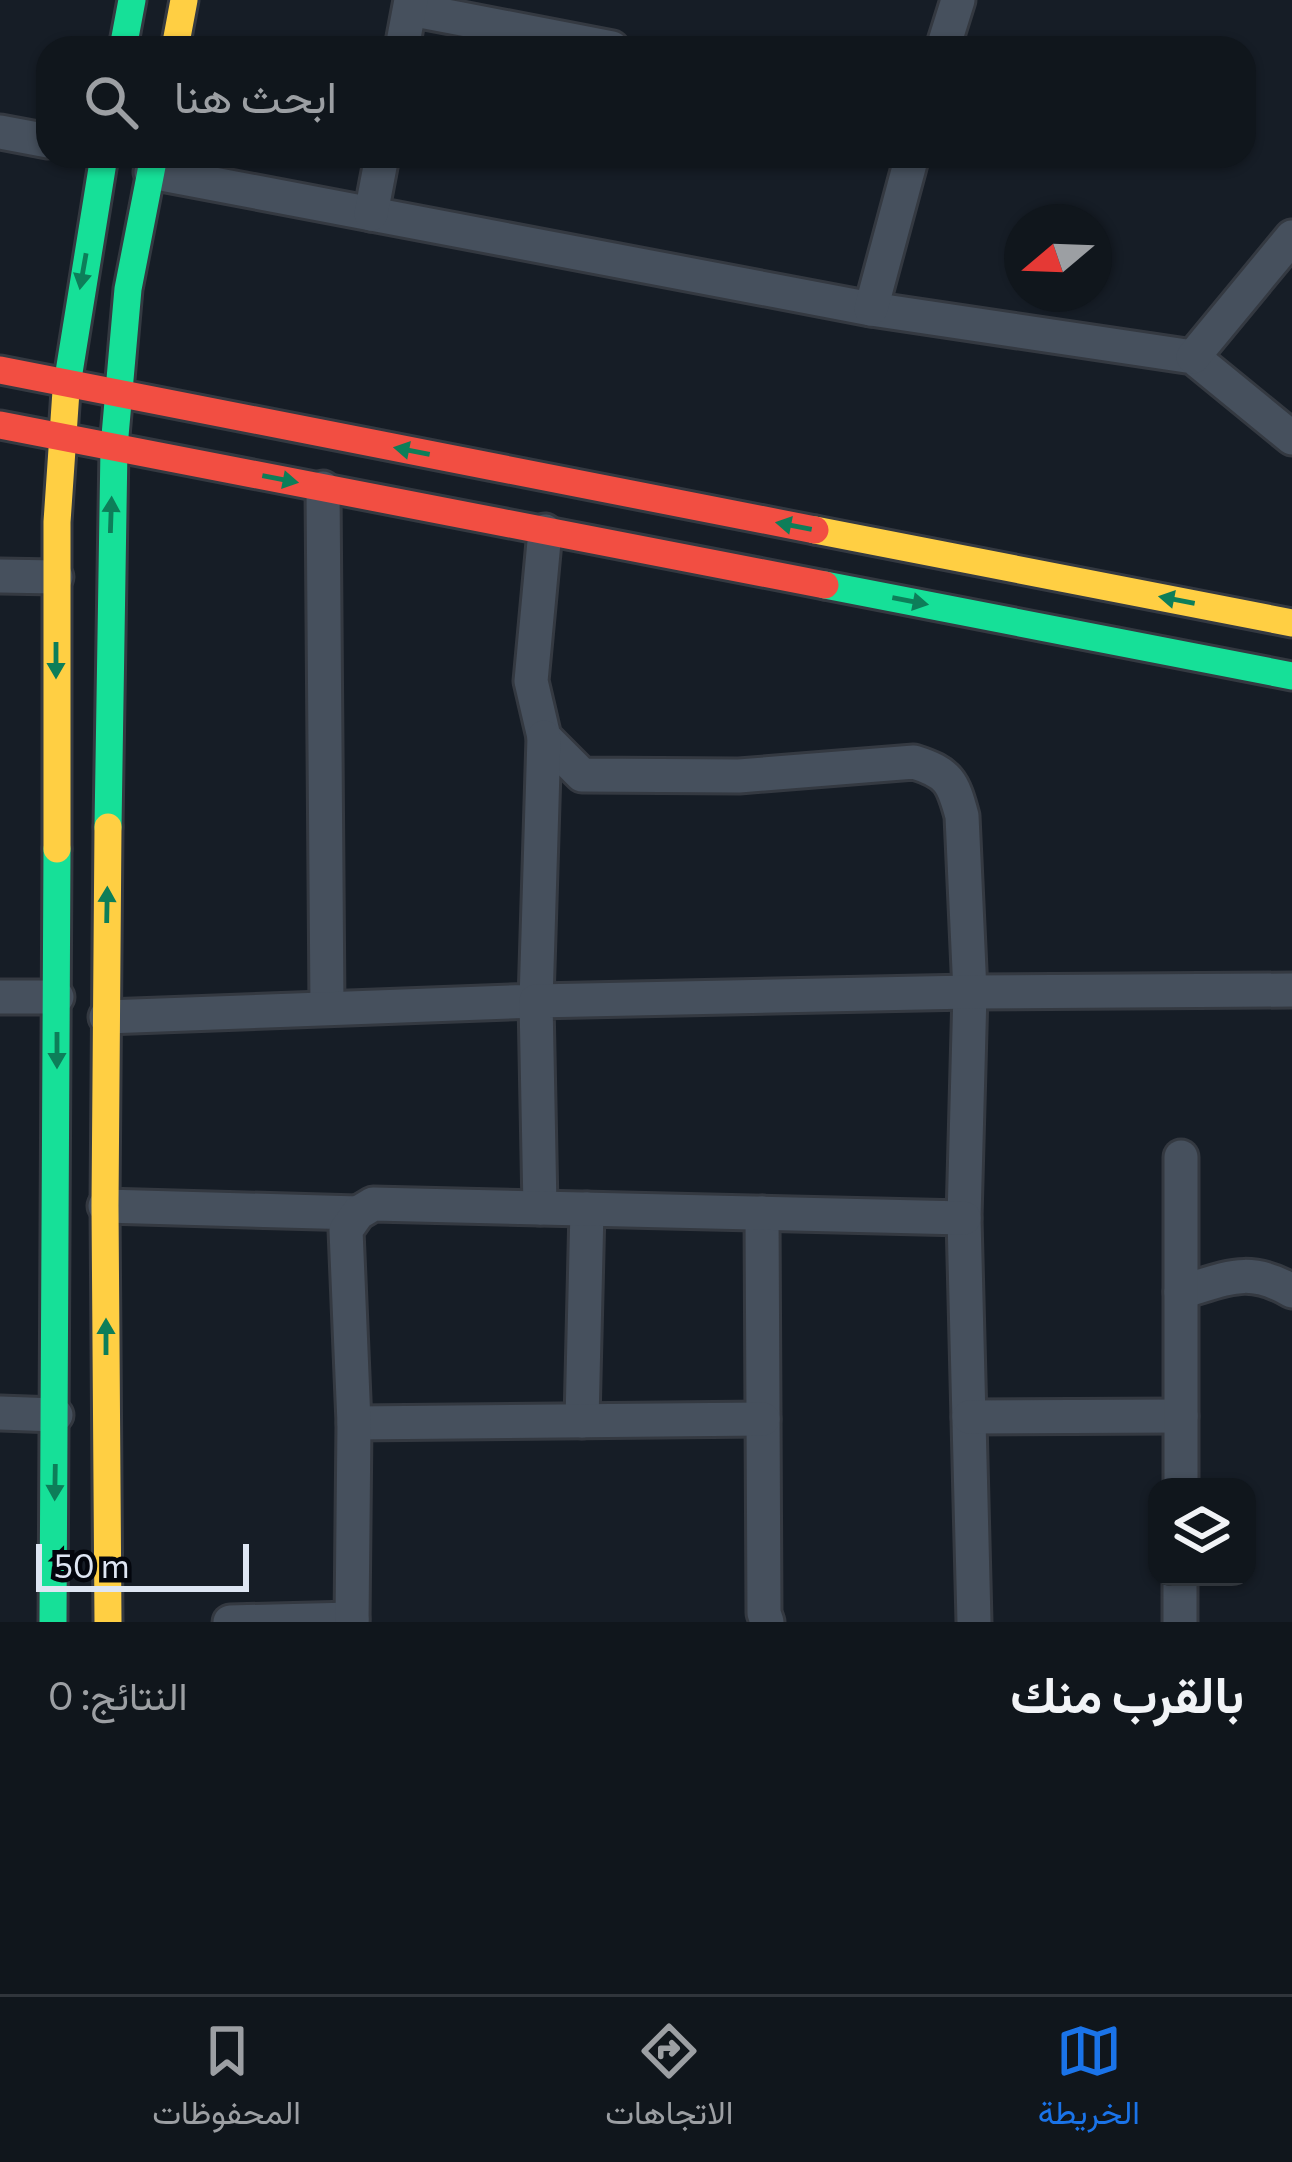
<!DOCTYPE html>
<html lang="ar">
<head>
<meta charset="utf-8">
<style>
	body { margin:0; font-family:Commissioner,Vazirmatn,sans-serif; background:#191f25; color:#f1f3f6; direction:rtl }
	.controls { position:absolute; right:36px; bottom:36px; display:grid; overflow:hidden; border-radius:24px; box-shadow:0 3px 9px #0004 }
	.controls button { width:108px; height:108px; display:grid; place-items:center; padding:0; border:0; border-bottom:3px solid #30353b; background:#10161c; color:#f1f3f6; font:60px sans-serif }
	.compass { position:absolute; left:1004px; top:204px; width:108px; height:108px; border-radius:50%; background:#10161c; box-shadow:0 3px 9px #0004; rotate:251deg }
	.scale { position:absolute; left:36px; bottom:30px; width:213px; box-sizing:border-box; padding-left:12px; border:6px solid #dee6f3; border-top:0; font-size:33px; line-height:42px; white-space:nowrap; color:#dee6f3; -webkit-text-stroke:9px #03060d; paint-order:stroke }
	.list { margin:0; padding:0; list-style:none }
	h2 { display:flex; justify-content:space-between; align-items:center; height:156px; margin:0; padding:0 48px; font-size:51px }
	h2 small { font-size:39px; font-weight:400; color:#9c9fa3 }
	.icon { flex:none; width:66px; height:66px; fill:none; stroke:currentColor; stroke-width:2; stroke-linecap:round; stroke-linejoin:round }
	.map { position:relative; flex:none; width:1292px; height:1622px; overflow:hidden; direction:ltr }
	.search { position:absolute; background:#10161c; box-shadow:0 3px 9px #0004; left:36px; right:36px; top:36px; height:132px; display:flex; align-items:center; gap:30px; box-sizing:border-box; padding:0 42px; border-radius:36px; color:#9c9fa3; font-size:45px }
	.sheet { height:372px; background:#10161c }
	nav { display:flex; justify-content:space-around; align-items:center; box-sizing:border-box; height:168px; border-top:3px solid #30353b; background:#10161c; font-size:33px; color:#9c9fa3 }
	nav a { display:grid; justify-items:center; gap:6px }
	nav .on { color:#1a73e8 }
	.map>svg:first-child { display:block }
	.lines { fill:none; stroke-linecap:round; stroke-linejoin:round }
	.street-casing { stroke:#343941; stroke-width:39 }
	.fast-casing { stroke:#343941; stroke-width:33 }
	.slow-casing { stroke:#343941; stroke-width:33 }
	.jam-casing { stroke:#343941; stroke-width:33 }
	.street { stroke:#46505d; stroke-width:33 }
	.fast { stroke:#16e098; stroke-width:27 }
	.slow { stroke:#ffcf43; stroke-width:27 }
	.jam { stroke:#f24e42; stroke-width:27 }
	.oneway { fill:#0d7e59 }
</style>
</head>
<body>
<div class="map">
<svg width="1292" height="1622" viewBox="0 0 1292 1622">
	<rect width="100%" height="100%" fill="#161d26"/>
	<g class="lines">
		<g class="street-casing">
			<g id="street">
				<polyline points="410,9 612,48"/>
				<polyline points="402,48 411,0"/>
				<polyline points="943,48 958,0"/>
				<polyline points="0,132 48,141"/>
				<polyline points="151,172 871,309 1193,357 1292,438"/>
				<polyline points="371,214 382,156"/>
				<polyline points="871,309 912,156"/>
				<polyline points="1193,357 1292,237"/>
				<polyline points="323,488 327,1008"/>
				<path d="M545,531L531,681L544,737L582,775L739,776L914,762C949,773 953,782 962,816L970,992L964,1218L974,1622"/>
				<polyline points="0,576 56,577"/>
				<polyline points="0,997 57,997"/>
				<polyline points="106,1017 536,1001 544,737"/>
				<polyline points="105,1206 358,1213"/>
				<polyline points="540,1208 536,1001 970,992 1292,990"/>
				<polyline points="762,1213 764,1613 767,1622"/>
				<path d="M1181,1292C1226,1279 1248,1265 1292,1291"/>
				<polyline points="0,1413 56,1415"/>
				<polyline points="969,1417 1181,1416"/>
				<polyline points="582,1421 587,1209"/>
				<polyline points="354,1423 763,1419"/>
				<polyline points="1181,1487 1181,1157"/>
				<polyline points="230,1622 352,1619"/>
				<polyline points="352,1622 354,1423 346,1230 358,1213 373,1204 964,1218"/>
				<polyline points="1180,1622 1180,1577"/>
			</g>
		</g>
		<g class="fast-casing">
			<g id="fast">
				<polyline points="123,48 132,0"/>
				<polyline points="66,391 104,156"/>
				<polyline points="825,585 1292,676"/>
				<polyline points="108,827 114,447 128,289 154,156"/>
				<polyline points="53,1622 57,849"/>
			</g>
		</g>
		<g class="slow-casing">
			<g id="slow">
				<polyline points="175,48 184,0"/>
				<polyline points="815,530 1292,623"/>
				<polyline points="57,849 57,522 66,391"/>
				<polyline points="108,1622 105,1206 108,827"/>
			</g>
		</g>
		<g class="jam-casing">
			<g id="jam">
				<polyline points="0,370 815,530"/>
				<polyline points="0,425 825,585"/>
			</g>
		</g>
		<use href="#street" class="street"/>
		<use href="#fast" class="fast"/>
		<use href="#slow" class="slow"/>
		<use href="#jam" class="jam"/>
	</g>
	<defs><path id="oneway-solid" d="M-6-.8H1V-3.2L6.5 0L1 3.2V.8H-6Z" transform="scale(3)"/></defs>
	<g class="oneway">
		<use href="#oneway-solid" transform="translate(83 271) rotate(100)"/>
		<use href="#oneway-solid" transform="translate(412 451) rotate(-169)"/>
		<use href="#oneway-solid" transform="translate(280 479) rotate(11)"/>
		<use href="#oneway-solid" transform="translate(111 515) rotate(-88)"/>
		<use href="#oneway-solid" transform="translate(794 526) rotate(-169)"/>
		<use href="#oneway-solid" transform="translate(1177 600) rotate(-169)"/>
		<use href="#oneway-solid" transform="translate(910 601) rotate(11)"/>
		<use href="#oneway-solid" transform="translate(56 660) rotate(90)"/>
		<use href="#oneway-solid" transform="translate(107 905) rotate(-89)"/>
		<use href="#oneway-solid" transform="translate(57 1050) rotate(90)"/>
		<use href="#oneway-solid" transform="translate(106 1337) rotate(-90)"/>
		<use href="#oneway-solid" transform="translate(55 1482) rotate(91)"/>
	</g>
</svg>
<div class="controls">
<button><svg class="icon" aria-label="layers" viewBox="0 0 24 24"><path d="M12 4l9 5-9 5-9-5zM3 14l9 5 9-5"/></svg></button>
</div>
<svg class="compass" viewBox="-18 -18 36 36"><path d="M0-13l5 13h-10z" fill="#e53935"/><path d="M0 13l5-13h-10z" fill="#9c9fa3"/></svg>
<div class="scale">50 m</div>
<div class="search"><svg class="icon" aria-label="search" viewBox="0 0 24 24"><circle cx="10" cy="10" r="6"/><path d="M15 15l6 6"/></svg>ابحث هنا</div>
</div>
<section class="sheet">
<h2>بالقرب منك<small>النتائج: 0</small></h2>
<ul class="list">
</ul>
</section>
<nav>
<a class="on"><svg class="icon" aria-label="map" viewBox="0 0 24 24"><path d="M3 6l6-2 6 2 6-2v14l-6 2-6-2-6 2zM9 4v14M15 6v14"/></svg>الخريطة</a>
<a><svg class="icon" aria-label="directions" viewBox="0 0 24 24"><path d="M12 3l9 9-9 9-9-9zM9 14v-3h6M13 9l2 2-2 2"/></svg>الاتجاهات</a>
<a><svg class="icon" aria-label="saved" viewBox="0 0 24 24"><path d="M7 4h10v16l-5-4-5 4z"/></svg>المحفوظات</a>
</nav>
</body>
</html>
